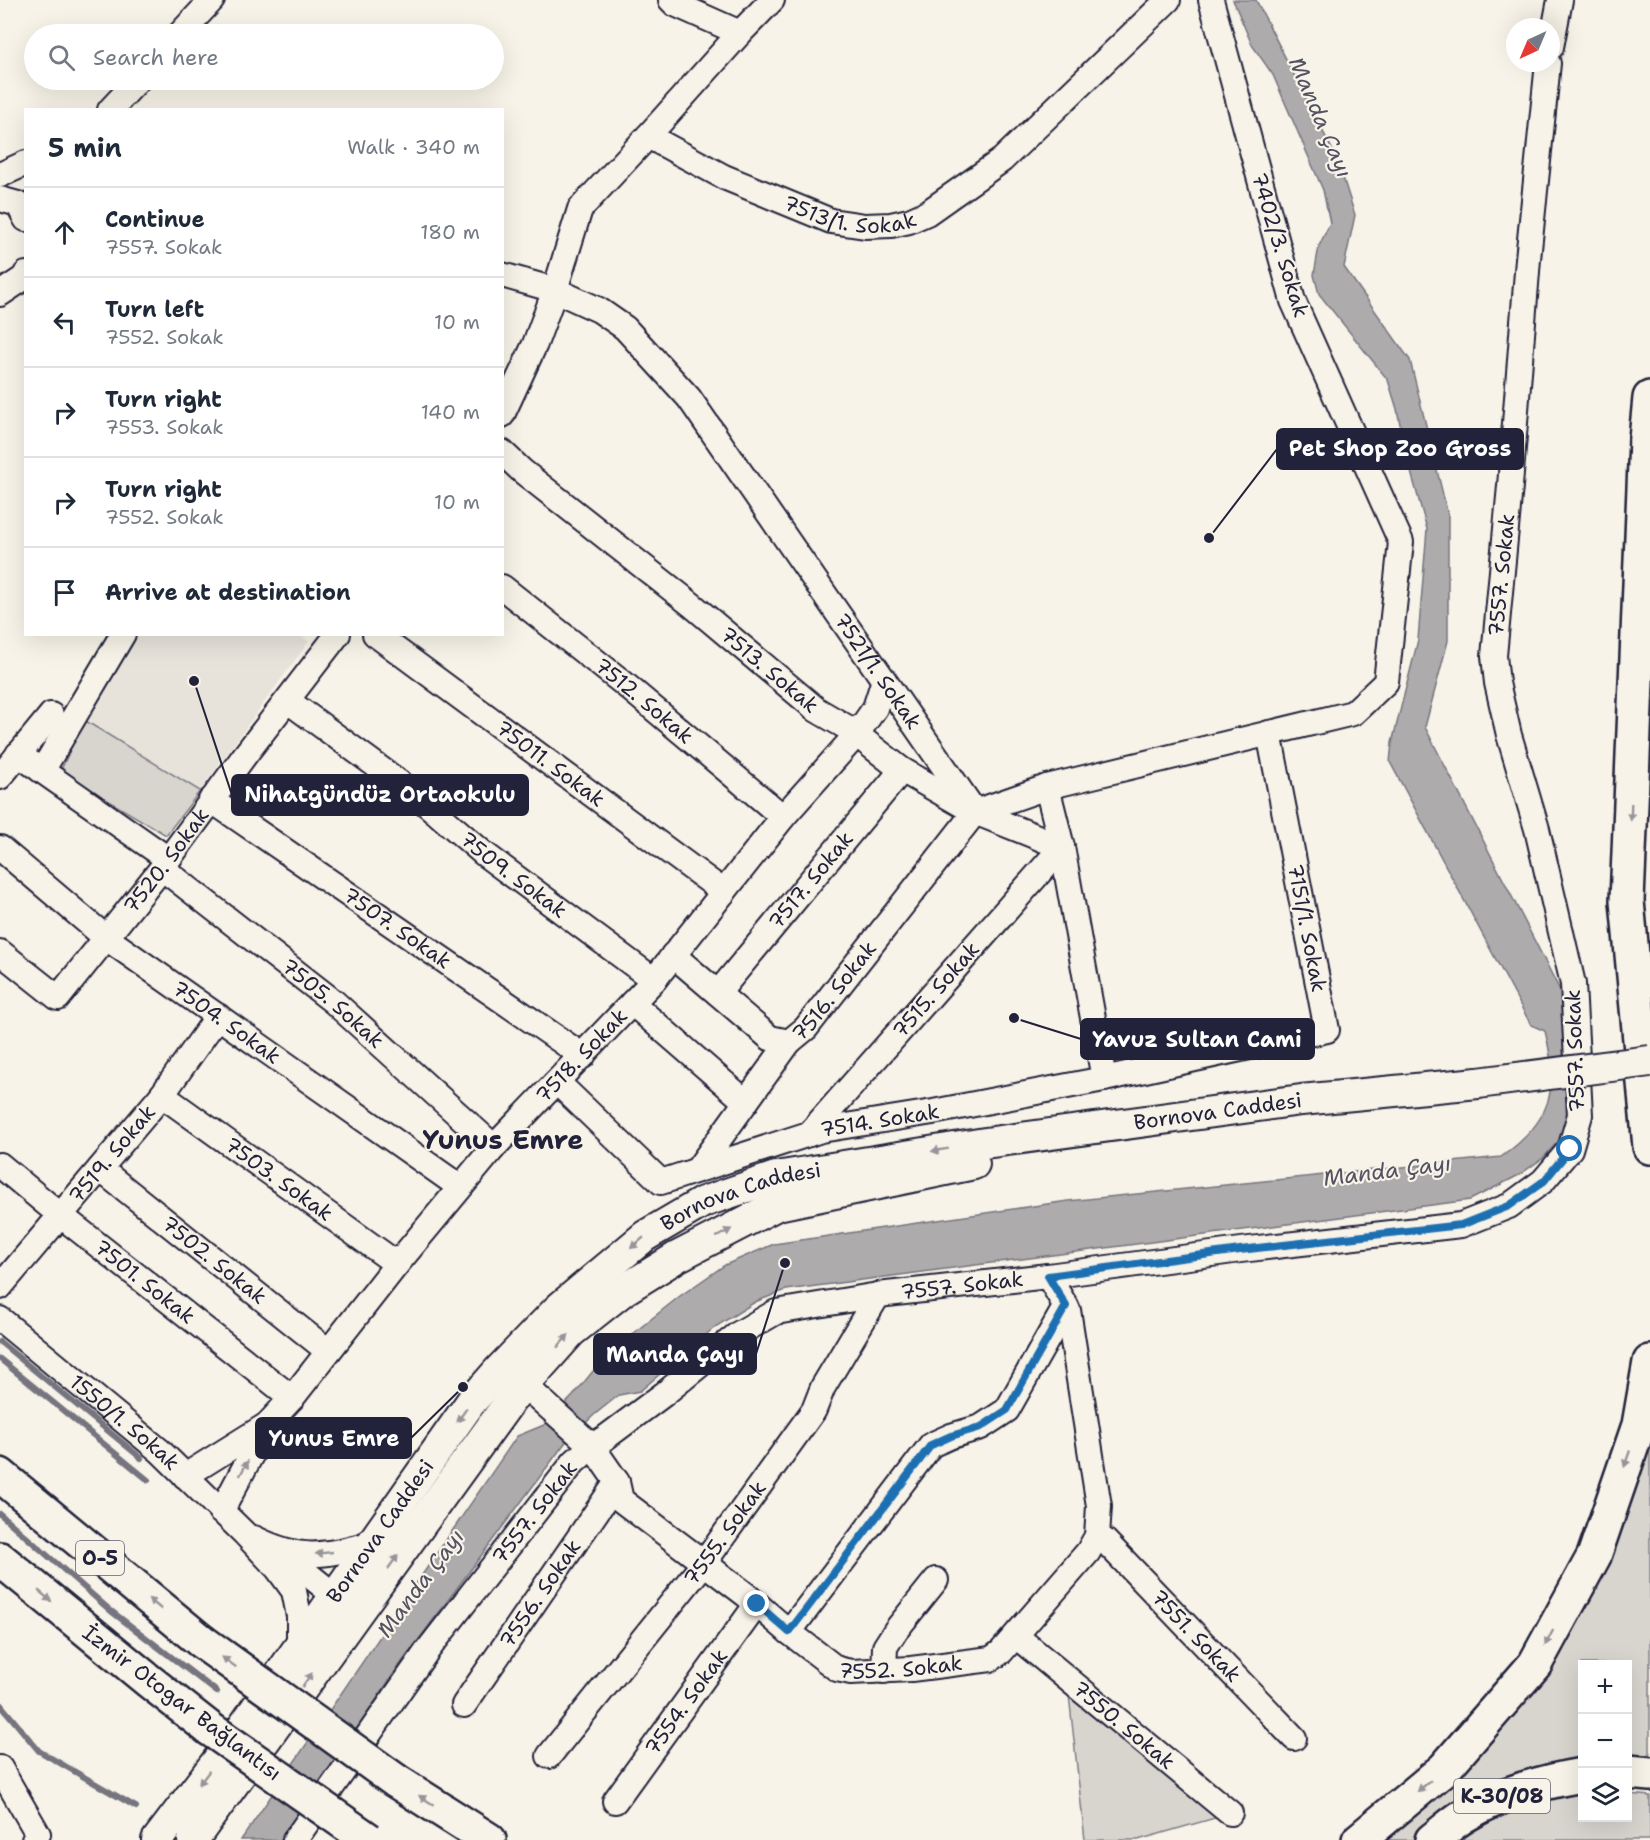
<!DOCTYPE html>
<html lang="en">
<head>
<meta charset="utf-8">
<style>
	body { margin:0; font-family:"Shantell Sans",sans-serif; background:#f2f2f3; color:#1f2937 }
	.controls { position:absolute; right:18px; bottom:18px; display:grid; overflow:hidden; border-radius:0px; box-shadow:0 6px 24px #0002 }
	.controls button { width:54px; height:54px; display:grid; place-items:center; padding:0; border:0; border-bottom:2px solid #e0e1e3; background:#fff; color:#1f2937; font:30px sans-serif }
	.compass { position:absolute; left:1506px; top:18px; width:54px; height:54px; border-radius:50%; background:#fff; box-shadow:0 6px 24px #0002; rotate:224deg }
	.stop { position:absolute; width:18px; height:18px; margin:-14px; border:4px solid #1f6fb2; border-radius:50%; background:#fff }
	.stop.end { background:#1f6fb2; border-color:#fff; box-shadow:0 2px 6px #0008 }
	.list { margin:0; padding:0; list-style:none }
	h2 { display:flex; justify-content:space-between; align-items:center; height:78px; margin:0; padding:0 24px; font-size:26px }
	h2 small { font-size:20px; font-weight:400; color:#747a83 }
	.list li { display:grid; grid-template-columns:39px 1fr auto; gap:18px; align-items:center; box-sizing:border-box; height:90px; padding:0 24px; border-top:2px solid #e0e1e3 }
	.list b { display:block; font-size:22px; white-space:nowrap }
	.list p { margin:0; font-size:20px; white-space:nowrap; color:#747a83 }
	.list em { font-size:20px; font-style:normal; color:#747a83 }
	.icon { flex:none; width:33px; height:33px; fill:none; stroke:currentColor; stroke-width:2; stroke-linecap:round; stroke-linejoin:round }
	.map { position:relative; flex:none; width:1650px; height:1840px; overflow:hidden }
	.search { position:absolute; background:#fff; box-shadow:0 6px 24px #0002; left:24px; top:24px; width:480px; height:66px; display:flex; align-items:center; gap:15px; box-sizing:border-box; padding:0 21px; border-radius:33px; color:#747a83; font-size:22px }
	.panel { position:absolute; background:#fff; box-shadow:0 6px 24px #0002; left:24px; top:108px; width:480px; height:528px; border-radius:0px }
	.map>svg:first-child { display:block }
	.built { fill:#e7e3db }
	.green { fill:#d8d5cf; stroke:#7d7c85; stroke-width:1.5 }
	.water { fill:#aeabad; stroke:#76747f; stroke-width:1.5 }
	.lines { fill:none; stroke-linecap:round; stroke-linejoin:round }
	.stream { stroke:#76747f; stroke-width:6 }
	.minor-casing { stroke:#22223b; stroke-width:28 }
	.major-casing { stroke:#22223b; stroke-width:34 }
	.highway-casing { stroke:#22223b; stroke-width:38 }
	.minor { stroke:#f7f3e8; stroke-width:24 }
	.major { stroke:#f7f3e8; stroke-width:30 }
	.highway { stroke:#f7f3e8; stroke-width:33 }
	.major-bridge-casing { stroke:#22223b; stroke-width:34; stroke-linecap:butt }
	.highway-bridge-casing { stroke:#22223b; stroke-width:38; stroke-linecap:butt }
	.major-bridge { stroke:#f7f3e8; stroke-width:30 }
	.highway-bridge { stroke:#f7f3e8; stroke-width:33 }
	.oneway { fill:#97959a }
	.route { stroke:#1f6fb2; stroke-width:8 }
	.labels { text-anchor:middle; stroke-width:4.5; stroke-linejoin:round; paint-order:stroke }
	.shield { fill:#f7f3e8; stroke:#62616f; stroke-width:1.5 }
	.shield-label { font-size:20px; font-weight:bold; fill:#22223b }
	.street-label { font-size:21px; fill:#22223b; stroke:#f7f3e8 }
	.water-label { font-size:22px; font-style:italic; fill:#535263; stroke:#f7f3e8 }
	.district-label { font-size:27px; font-weight:bold; fill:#22223b; stroke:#f7f3e8 }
	.leader { fill:none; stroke:#22223b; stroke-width:2 }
	.callout-dot { fill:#22223b; stroke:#f7f3e8; stroke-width:2 }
	.callout { fill:#22223b; stroke:#22223b; stroke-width:2 }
	.callout-label { font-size:22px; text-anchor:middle; font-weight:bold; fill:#fff }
</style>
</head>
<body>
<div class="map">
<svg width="1650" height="1840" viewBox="0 0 1650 1840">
	<rect width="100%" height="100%" fill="#f7f3e8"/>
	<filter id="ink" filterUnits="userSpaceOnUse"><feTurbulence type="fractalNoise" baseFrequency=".0167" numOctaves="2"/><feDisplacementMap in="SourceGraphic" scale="12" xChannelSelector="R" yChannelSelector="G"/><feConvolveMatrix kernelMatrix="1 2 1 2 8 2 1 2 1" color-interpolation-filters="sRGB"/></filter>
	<g filter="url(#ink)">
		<polygon class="built" points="296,634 309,641 200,791 84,720 136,635"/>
		<g class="green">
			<polygon points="84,720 200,791 166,835 60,772"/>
			<polygon points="1650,1420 1650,1758 1628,1756 1628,1664 1582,1664 1582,1760 1419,1840 1386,1840 1476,1755"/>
			<polygon points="1069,1695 1222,1816 1138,1840 1085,1840"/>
			<polygon points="1582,1791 1582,1818 1628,1818 1628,1794 1650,1796 1650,1840 1460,1840 1502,1814"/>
		</g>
		<path class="water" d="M1233,0H1256L1337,159L1355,215L1344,267L1410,360L1448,515V641L1425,727L1566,1002L1573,1114L1562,1137L1543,1158L1519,1175L1470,1200L786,1290L755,1302L715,1327L640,1391L619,1395L594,1415L565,1443L396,1670L283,1840H241L517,1436L544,1425L573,1396L606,1355L680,1296L725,1265L774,1244L1068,1201L1501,1157C1551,1122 1560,1089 1545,1031L1531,1025L1390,762L1392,743L1418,640L1427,529L1406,454L1397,409L1388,380L1319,294L1314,275L1319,246L1330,223L1323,190L1273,75L1252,45Z"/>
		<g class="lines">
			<g class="stream">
				<polyline points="0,1342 141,1458"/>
				<polyline points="0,1359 148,1480"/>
				<polyline points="0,1514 111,1611 217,1692"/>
				<polyline points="0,1704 39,1751 136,1807"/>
			</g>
			<g class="minor-casing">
				<g id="minor">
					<polyline points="671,0 675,4 740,33"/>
					<polyline points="180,34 212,0"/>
					<polyline points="1551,47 1560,0"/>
					<polyline points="110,110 138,80"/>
					<polyline points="648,136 740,33 772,0"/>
					<polyline points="0,175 26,163"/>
					<polyline points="0,199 18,204 26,219"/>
					<path id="s1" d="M502,275L555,290L599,310L625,328L689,398L975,812L1047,787L1353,713L1386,682L1401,542L1293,301L1211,0"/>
					<polyline points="0,294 24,278 26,274"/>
					<path id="s2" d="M502,415L535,344L555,290L580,209L648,136L724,177L831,221L865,226L891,225L909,221L927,213L1002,160L1168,0"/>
					<path id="s3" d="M502,452L522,471L692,605L817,710L848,728L902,770L975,812L1062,847L809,1134"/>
					<path id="s4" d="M502,587L622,682L783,817"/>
					<path id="s5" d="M375,634L724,892"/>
					<path id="s6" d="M288,701L415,794L483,853L654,980"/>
					<polyline points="18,754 168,859"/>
					<polyline points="42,771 123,634"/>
					<polyline points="0,777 51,715"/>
					<polyline points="1047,787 1062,847 1104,1079 1327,1030 1269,733"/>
					<path id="s7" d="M211,800L583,1056"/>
					<path id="s8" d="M0,848L105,937L460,1187"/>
					<path id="s9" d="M162,868L334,1002L494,1147"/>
					<path id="s10" d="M0,952L58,998L162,868L245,755L338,634"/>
					<polyline points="673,955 770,1038 789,1042"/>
					<path id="s11" d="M718,993L902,770"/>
					<polyline points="632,1003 746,1102"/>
					<path id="s12" d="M557,1082L661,1182L821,1130L933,1112L1104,1079"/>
					<path id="s13" d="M162,1095L397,1264"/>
					<path id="s14" d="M0,1165L60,1215L292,1398"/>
					<path id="s15" d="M100,1169L328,1351"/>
					<path id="s16" d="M697,1170L789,1042L806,1028L975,812"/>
					<path id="s17" d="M0,1287L162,1095L218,1016"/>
					<path id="s18" d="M0,1319L160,1451L244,1533L278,1569L294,1591L299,1616V1648"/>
					<path id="s19" d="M510,1377L523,1384L592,1446L617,1482L621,1500L745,1594L789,1632L837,1669L851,1672L911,1669L991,1659L1001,1652L1088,1552L1097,1536L1099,1506L1068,1310L1048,1276"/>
					<polyline points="185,1476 265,1426"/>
					<path id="s20" d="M221,1512L267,1425L292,1398L397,1264L494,1147L654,980L783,817L856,735L875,708L884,680"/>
					<path id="s21" d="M1097,1536L1105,1541L1294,1738"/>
					<path d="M254,1538C302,1562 323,1556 373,1543"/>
					<polyline points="278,1550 335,1596 341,1613"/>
					<polyline points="789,1632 931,1445 951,1436 981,1427 1007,1410 1066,1306"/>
					<path id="s22" d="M1016,1636L1230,1813"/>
					<polyline points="884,1671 885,1647 896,1630 936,1580"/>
					<path id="s23" d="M464,1705L617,1482"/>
					<path id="s24" d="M549,1756L704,1563L814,1410L823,1387L878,1295"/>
					<polyline points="0,1768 38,1834 34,1840"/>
					<path id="s25" d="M615,1801L757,1604"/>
					<path id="s26" d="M295,1840L427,1651L574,1462L592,1446L605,1438L664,1394L738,1334L776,1312L878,1295L1048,1276L1241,1250L1461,1225L1509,1206L1543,1181L1570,1149L1580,1115L1573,984L1537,829L1509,735L1497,683L1494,656L1510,486L1528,259L1548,63"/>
				</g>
			</g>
			<g class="major-casing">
				<g id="major">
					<path id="s27" d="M157,1840L240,1731L471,1402L499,1370L559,1308L645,1236L703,1202L776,1177L985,1143L1301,1100L1478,1083"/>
					<polyline points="193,1840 513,1397 571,1332 624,1290 677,1257 777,1205 974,1164"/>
				</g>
			</g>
			<g class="highway-casing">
				<g id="highway">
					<polyline points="1646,439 1627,901 1650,1147"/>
					<polyline points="1647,461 1646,439 1650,398"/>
					<polyline points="0,1475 201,1641"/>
					<polyline points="0,1559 149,1681 210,1729"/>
					<polyline points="1628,1772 1650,1774"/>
					<polyline points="396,1781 489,1840"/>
					<polyline points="1359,1840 1444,1769 1535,1664 1594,1556 1639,1425 1650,1362"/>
					<path d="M1432,1840C1443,1832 1453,1822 1465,1815C1501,1793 1541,1782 1582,1775"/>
				</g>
			</g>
			<use href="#minor" class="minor"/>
			<use href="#major" class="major"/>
			<use href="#highway" class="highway"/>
			<g class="major-bridge-casing">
				<polyline id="major-bridge" points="1478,1083 1650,1061"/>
			</g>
			<g class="highway-bridge-casing">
				<g id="highway-bridge">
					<polyline points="201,1641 396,1781"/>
					<polyline points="210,1729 369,1840"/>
				</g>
			</g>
			<use href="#major-bridge" class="major-bridge"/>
			<use href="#highway-bridge" class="highway-bridge"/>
		</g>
		<defs><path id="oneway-solid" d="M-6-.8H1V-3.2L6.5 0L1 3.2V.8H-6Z" transform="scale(1.5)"/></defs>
		<g class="oneway">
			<use href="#oneway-solid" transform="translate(1631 812) rotate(92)"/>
			<use href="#oneway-solid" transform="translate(940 1150) rotate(171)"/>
			<use href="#oneway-solid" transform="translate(724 1233) rotate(-28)"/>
			<use href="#oneway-solid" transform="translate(637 1243) rotate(140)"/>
			<use href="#oneway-solid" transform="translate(563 1341) rotate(-48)"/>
			<use href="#oneway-solid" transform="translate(462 1415) rotate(125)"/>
			<use href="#oneway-solid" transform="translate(1627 1459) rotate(109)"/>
			<use href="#oneway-solid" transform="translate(244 1468) rotate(-62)"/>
			<use href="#oneway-solid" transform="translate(324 1553) rotate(174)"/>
			<use href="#oneway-solid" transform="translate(393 1562) rotate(-54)"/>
			<use href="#oneway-solid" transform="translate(45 1596) rotate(40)"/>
			<use href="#oneway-solid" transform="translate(155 1604) rotate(-140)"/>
			<use href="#oneway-solid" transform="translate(1549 1638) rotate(118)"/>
			<use href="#oneway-solid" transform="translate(229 1662) rotate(-144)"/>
			<use href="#oneway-solid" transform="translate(307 1680) rotate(-54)"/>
			<use href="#oneway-solid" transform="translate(204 1778) rotate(127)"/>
			<use href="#oneway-solid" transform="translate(1424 1786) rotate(140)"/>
			<use href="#oneway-solid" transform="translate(426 1800) rotate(-148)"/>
		</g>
	</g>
	<g class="lines" filter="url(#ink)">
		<polyline class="route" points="757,1604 789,1632 931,1445 951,1436 981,1427 1007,1410 1066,1306 1048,1276 1240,1250 1461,1225 1509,1206 1544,1181 1570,1149"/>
	</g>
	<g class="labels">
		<g class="shield">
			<rect x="76" y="1541" width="48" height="34" rx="4.5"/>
			<rect x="1454" y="1779" width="96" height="34" rx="4.5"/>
		</g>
		<g class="shield-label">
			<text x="100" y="1565">O-5</text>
			<text x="1502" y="1803">K-30/08</text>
		</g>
		<g class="street-label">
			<text dy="7" stroke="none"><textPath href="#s2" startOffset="540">7513/1. Sokak</textPath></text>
			<text transform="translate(1280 245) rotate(73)" y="7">7402/3. Sokak</text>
			<text dy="7" stroke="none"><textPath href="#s26" startOffset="2134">7557. Sokak</textPath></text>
			<text dy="7" stroke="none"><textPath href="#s3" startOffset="345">7513. Sokak</textPath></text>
			<text dy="7" stroke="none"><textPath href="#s1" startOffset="562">7521/1. Sokak</textPath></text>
			<text dy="7" stroke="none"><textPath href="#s4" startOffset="182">7512. Sokak</textPath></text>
			<text dy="7" stroke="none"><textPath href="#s5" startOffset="218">75011. Sokak</textPath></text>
			<text dy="7" stroke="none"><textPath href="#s10" startOffset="249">7520. Sokak</textPath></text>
			<text dy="7" stroke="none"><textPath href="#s6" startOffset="285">7509. Sokak</textPath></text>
			<text dy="7" stroke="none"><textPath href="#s11" startOffset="146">7517. Sokak</textPath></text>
			<text dy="7" stroke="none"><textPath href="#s7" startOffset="226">7507. Sokak</textPath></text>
			<text transform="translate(1307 928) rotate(79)" y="7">7151/1. Sokak</text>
			<text dy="7" stroke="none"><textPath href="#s16" startOffset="226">7516. Sokak</textPath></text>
			<text transform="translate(936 990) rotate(-49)" y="7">7515. Sokak</text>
			<text dy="7" stroke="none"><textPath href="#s9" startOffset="218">7505. Sokak</textPath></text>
			<text dy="7" stroke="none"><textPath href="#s8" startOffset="286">7504. Sokak</textPath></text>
			<text transform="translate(1575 1051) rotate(-92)" y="7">7557. Sokak</text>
			<text dy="7" stroke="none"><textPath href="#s20" startOffset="584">7518. Sokak</textPath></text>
			<text dy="7" stroke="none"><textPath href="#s27" startOffset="1371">Bornova Caddesi</textPath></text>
			<text dy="7" stroke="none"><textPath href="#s12" startOffset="372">7514. Sokak</textPath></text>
			<text dy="7" stroke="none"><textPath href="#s17" startOffset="174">7519. Sokak</textPath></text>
			<text dy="7" stroke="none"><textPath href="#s13" startOffset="144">7503. Sokak</textPath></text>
			<text dy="7" stroke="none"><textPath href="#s27" startOffset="885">Bornova Caddesi</textPath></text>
			<text dy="7" stroke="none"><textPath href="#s15" startOffset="146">7502. Sokak</textPath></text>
			<text dy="7" stroke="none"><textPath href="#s14" startOffset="186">7501. Sokak</textPath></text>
			<text dy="7" stroke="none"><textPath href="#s26" startOffset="910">7557. Sokak</textPath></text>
			<text dy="7" stroke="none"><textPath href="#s18" startOffset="162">1550/1. Sokak</textPath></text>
			<text dy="7" stroke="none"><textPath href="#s26" startOffset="406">7557. Sokak</textPath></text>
			<text dy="7" stroke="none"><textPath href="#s27" startOffset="381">Bornova Caddesi</textPath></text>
			<text dy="7" stroke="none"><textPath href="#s24" startOffset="284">7555. Sokak</textPath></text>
			<text dy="7" stroke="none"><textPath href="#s23" startOffset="135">7556. Sokak</textPath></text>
			<text dy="7" stroke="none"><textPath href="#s21" startOffset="141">7551. Sokak</textPath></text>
			<text dy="7" stroke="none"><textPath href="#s19" startOffset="508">7552. Sokak</textPath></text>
			<text dy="7" stroke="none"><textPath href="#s25" startOffset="122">7554. Sokak</textPath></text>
			<text transform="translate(182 1703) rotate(37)" y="7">İzmir Otogar Bağlantısı</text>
			<text dy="7" stroke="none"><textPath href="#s22" startOffset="140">7550. Sokak</textPath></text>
		</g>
		<g class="water-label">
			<text transform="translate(1321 117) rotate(67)" y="8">Manda Çayı</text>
			<text transform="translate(1387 1170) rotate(-7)" y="8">Manda Çayı</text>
			<text transform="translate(420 1583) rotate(-53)" y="8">Manda Çayı</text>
		</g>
		<g class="district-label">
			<text x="503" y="1149">Yunus Emre</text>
		</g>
	</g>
	<path class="leader" d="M1209 538L1277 449M194 681L232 795M1014 1018L1081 1039M785 1263L756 1354M463 1387L411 1438"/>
	<g class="callout-dot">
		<circle cx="1209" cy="538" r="6"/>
		<circle cx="194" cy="681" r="6"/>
		<circle cx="1014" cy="1018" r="6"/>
		<circle cx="785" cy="1263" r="6"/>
		<circle cx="463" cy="1387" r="6"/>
	</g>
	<g class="callout">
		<rect x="1277" y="429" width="246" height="40" rx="6"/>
		<rect x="232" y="775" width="296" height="40" rx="6"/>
		<rect x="1081" y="1019" width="233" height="40" rx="6"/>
		<rect x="594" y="1334" width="162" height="40" rx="6"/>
		<rect x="256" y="1418" width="155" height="40" rx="6"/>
	</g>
	<g class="callout-label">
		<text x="1400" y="456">Pet Shop Zoo Gross</text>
		<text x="380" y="802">Nihatgündüz Ortaokulu</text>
		<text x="1197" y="1047">Yavuz Sultan Cami</text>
		<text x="675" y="1362">Manda Çayı</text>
		<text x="334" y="1446">Yunus Emre</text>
	</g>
</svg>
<div class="controls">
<button>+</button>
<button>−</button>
<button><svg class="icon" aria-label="layers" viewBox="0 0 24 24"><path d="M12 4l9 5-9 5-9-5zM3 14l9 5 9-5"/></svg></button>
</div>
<svg class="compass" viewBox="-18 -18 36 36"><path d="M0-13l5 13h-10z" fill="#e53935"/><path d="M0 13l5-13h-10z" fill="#747a83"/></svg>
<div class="stop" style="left:1570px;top:1149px"></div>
<div class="stop end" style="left:757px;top:1604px"></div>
<div class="search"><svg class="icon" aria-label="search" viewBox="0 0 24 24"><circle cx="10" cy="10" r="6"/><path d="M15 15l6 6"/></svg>Search here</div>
<section class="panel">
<h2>5 min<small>Walk · 340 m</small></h2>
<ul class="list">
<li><svg class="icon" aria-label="ahead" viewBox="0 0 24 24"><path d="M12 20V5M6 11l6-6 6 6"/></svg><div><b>Continue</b><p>7557. Sokak</p></div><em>180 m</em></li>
<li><svg class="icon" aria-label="left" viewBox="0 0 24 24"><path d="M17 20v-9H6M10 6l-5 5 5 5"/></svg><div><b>Turn left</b><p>7552. Sokak</p></div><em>10 m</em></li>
<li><svg class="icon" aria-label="right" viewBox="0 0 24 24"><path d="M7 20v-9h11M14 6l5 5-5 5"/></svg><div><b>Turn right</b><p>7553. Sokak</p></div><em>140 m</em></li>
<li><svg class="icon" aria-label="right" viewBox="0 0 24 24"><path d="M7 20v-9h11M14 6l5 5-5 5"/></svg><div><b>Turn right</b><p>7552. Sokak</p></div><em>10 m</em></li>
<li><svg class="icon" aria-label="arrive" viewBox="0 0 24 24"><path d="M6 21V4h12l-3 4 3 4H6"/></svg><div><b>Arrive at destination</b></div></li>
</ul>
</section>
</div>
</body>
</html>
